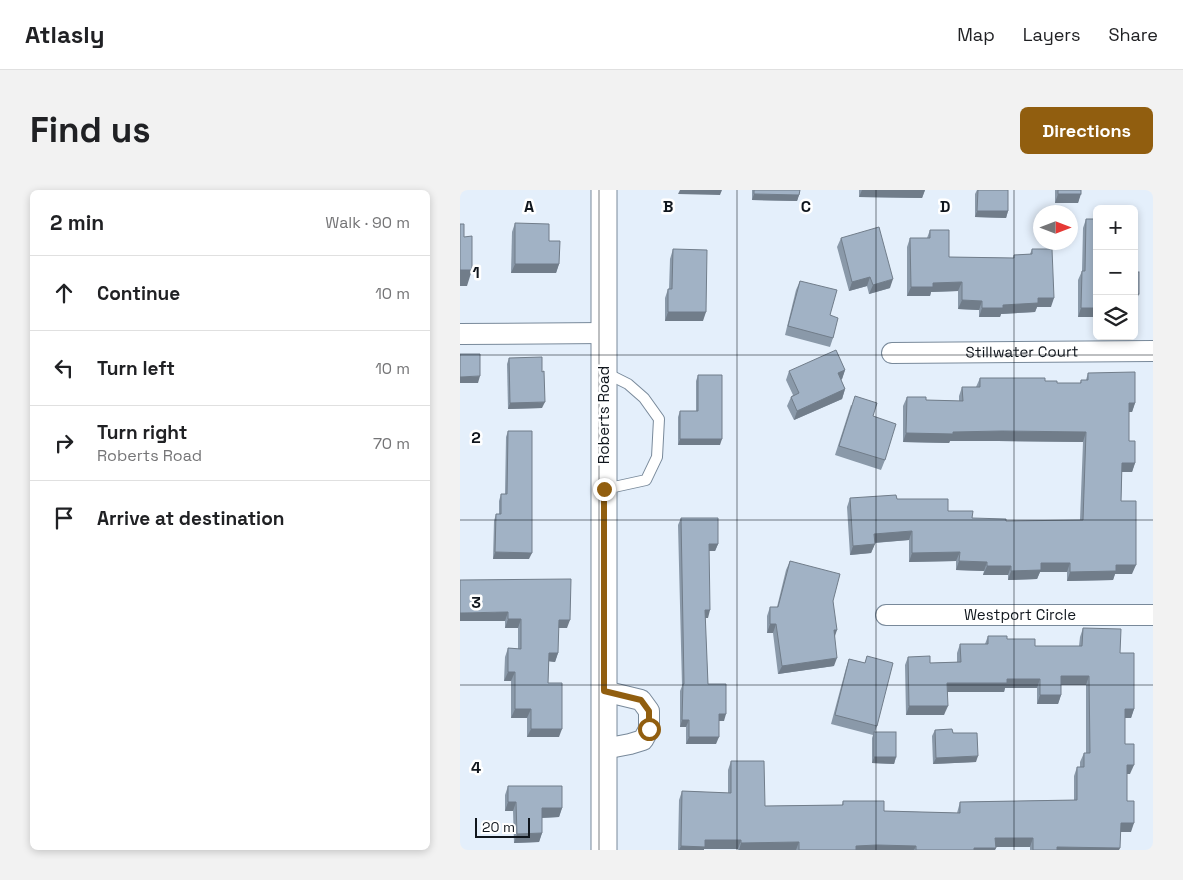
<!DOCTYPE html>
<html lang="en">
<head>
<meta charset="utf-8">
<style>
	body { margin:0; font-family:"Space Grotesk",sans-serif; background:#f2f2f2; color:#202124 }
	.controls { position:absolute; right:15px; top:15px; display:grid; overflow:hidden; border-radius:8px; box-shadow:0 2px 8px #0003 }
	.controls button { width:45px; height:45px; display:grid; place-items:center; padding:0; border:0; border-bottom:1px solid #e0e0e0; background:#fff; color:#202124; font:25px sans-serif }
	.compass { position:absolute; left:573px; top:15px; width:45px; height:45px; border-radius:50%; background:#fff; box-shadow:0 2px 8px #0003; rotate:90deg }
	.scale { position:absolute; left:15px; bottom:12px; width:55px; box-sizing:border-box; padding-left:5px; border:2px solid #10161d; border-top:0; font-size:14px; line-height:18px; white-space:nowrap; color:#10161d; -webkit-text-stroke:4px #fff; paint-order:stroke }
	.stop { position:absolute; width:15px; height:15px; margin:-11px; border:4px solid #915e0f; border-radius:50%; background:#fff }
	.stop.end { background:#915e0f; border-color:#fff; box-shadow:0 1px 5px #0008 }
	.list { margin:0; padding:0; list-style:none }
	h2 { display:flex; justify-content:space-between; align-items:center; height:65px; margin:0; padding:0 20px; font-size:21px }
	h2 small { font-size:16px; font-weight:400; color:#757577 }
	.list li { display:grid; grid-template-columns:32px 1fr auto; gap:15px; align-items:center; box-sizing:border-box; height:75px; padding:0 20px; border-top:1px solid #e0e0e0 }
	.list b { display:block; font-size:19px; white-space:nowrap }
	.list p { margin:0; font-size:16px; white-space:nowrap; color:#757577 }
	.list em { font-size:16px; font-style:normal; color:#757577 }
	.icon { flex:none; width:28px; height:28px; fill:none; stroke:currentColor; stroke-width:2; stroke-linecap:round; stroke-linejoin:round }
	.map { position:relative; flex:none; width:693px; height:660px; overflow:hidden; border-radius:8px }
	header { display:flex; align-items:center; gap:30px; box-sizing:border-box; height:70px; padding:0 25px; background:#fff; border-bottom:1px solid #e0e0e0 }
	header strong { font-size:24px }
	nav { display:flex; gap:28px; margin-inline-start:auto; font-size:18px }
	.intro { display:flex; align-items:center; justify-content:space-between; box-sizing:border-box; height:120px; padding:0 30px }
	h1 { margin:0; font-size:35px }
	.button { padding:12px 22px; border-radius:8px; background:#915e0f; color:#fff; font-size:18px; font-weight:700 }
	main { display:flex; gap:30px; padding:0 30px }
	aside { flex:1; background:#fff; border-radius:8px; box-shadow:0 2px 8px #0003 }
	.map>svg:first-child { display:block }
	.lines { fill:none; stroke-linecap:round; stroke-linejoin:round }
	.service-casing { stroke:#78899a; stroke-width:12 }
	.minor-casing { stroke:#78899a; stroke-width:22 }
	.tertiary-casing { stroke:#78899a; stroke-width:27 }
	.service { stroke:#fff; stroke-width:10 }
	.minor { stroke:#fff; stroke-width:20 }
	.tertiary { stroke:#fff; stroke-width:25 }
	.wall { fill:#8a99a9 }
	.shaded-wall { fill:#717d8a }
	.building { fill:#a1b2c5; stroke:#717d8a }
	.route { stroke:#915e0f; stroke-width:6 }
	.grid { fill:none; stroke:#10161d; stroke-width:1; stroke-opacity:0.55 }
	.labels { text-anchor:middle; stroke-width:5; stroke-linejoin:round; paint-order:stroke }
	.street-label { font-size:15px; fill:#10161d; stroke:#fff }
	.grid-label { font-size:16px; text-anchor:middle; font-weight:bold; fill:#10161d; stroke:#fff; stroke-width:5; stroke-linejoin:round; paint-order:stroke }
</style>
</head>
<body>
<header>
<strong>Atlasly</strong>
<nav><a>Map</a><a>Layers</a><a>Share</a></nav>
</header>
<div class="intro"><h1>Find us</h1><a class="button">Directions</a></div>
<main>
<aside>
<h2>2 min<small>Walk · 90 m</small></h2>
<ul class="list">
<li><svg class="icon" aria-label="ahead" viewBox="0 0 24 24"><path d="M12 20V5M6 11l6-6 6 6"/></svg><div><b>Continue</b></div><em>10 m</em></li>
<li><svg class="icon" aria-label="left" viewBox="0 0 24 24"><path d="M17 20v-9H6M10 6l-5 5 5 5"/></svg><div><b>Turn left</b></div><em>10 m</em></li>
<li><svg class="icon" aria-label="right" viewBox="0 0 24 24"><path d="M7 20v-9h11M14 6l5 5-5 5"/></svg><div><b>Turn right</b><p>Roberts Road</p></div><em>70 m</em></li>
<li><svg class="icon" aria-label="arrive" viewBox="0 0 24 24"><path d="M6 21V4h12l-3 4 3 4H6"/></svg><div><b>Arrive at destination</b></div></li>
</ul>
</aside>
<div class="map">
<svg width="693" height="660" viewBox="0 0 693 660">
	<rect width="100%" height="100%" fill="#e4effb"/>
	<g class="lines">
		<g class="service-casing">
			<polyline id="service" points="145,299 186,290 197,267 199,229 184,208 168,194 146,183"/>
		</g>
		<g class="minor-casing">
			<g id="minor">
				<polyline points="0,144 144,143"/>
				<path id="s1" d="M432,163L693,161"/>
				<path id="s2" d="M426,425H693"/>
				<polyline points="144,501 181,510 189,521 189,539 183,550 170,554 144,559"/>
			</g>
		</g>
		<g class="tertiary-casing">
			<polyline id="tertiary" points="144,0 144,660"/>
		</g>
		<use href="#service" class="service"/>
		<use href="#minor" class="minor"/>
		<use href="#tertiary" class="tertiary"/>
	</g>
	<g class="wall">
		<polygon points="292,0 340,0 339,5 337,11 292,10"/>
		<polygon points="399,0 465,0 462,8 399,7"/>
		<polygon points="517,0 548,0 548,21 546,28 515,27 515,4"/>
		<polygon points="595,0 621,0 618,13 595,13"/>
		<polygon points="626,29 637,29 637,127 618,127 618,90 622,81 623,38"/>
		<polygon points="55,33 89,51 99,74 96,83 51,83 52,42"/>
		<polygon points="470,40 489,67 553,68 554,65 570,64 572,59 591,117 577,117 575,122 541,124 540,127 519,127 519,120 498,119 498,101 471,102 470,106 447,106 447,57 450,48 467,48"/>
		<polygon points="381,48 430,98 409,104 407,96 389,101 377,57"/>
		<polygon points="213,59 243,131 205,131 205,108 208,99 209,99 210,69"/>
		<polygon points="340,91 370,125 373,148 370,157 325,145 336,100"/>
		<polygon points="49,168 82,218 48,219 47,174"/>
		<polygon points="385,180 382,189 381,190 385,199 382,209 334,230 327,216 331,207 333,205 326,190 329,181"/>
		<polygon points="628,183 675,213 672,222 669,222 669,251 675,273 672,282 662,282 661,311 672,384 655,384 653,390 607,391 607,382 580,382 577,389 548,390 548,385 523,385 524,381 496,380 496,371 449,372 449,350 415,353 411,363 390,365 387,317 390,308 437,309 488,321 512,328 546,331 620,330 623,252 538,251 490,251 489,253 443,252 443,216 447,207 466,210 499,211 499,206 502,197 516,197 520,188 585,191 597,193 620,193 621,190 626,190"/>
		<polygon points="238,185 260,255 218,255 218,227 220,221 236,221 236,191"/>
		<polygon points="391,215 413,226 425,270 421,280 375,265"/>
		<polygon points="48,241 69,369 33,369 34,331 36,324 39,324 39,311 41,304 45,304 46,247"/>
		<polygon points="221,328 258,354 255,361 249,361 248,428 245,428 248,494 264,531 259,531 256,554 226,554 226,537 220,537 220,501 222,496 218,335"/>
		<polygon points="330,371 373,411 375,447 374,476 318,484 313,443 307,443 307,426 310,417 317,417 326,380"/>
		<polygon points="0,390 107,438 98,438 98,463 95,472 89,471 88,493 99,547 67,547 67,528 51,528 51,491 44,491 45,467 48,458 58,459 58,438 45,438 45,431"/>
		<polygon points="623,438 660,463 674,519 671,528 665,528 665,554 670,584 667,584 667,611 671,642 660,642 659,660 570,660 570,657 536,657 535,660 278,660 278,659 244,659 244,660 218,660 219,610 222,601 268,603 268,580 271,571 305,616 382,615 383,611 424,621 497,623 500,612 614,610 614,586 617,577 620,577 620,572 624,563 626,563 626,495 601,495 601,505 598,514 577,514 577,498 545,498 544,502 487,502 484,525 446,525 445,475 448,467 470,473 497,472 497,463 500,454 525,454 528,446 547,449 575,456 619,456 620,447"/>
		<polygon points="407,466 417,536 415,542 436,567 434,574 412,573 412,548 413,545 371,534 386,478 389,469 405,473"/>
		<polygon points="475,540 493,543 516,572 473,574 472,546"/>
		<polygon points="48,596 102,618 99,627 82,628 82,643 79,652 54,653 53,621 45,621 45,605"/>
	</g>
	<g class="shaded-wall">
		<polygon points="220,0 262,0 260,5 218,4"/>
		<polygon points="402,0 465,0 462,8 399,7"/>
		<polygon points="294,4 339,5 337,11 292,10"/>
		<polygon points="598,4 621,4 618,13 595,13"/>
		<polygon points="517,21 548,21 546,28 515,27"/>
		<polygon points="55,74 99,74 96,83 51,83"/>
		<polygon points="0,80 12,80 7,96 0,96"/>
		<polygon points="410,87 407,96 389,101 392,92"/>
		<polygon points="433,89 430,98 409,104 413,95"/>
		<polygon points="502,92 498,101 471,102 470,106 447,106 451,97 473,93"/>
		<polygon points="674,104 679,104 675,113 674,113"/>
		<polygon points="578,108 594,108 591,117 577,117 575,122 541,124 540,127 519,127 522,118"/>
		<polygon points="502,110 522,111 519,120 498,119"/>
		<polygon points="621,118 637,118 637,127 618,127"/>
		<polygon points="208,122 246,122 243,131 205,131"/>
		<polygon points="385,180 382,189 375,193 378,183"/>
		<polygon points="20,186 18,193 0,193 0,187"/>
		<polygon points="385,199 382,209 334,230 337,221"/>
		<polygon points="85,212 82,218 48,219 50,213"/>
		<polygon points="669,213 675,213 672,222 666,222"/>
		<polygon points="542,241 626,242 623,252 538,251 490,251 489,253 443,252 446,243"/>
		<polygon points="220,249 262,249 260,255 218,255"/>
		<polygon points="662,273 675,273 672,282 658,282"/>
		<polygon points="452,341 449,350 411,353 414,344"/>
		<polygon points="249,354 258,354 255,361 246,361"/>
		<polygon points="415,354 411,363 390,365 393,356"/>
		<polygon points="35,362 72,363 69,369 33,369"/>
		<polygon points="500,362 496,371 449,372 452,363"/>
		<polygon points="499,371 527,372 524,381 496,380"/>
		<polygon points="581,373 610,373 607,382 580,382 577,389 548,390 551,381"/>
		<polygon points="656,375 676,375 672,384 655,384 653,390 607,391 610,382"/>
		<polygon points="527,376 551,376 548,385 523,385"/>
		<polygon points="245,420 250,420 248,428 242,428"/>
		<polygon points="48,422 45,431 0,431 0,423"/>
		<polygon points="48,429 61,429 58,438 45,438"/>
		<polygon points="99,430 110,430 107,438 95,438"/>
		<polygon points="310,434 316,434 313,443 307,443"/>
		<polygon points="374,440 377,440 374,449"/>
		<polygon points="89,463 98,463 95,472 86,471"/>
		<polygon points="377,468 374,476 318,484 322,476"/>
		<polygon points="48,482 55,482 51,491 44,491"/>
		<polygon points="601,486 629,486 626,495 598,495"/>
		<polygon points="547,489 580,489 577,498 545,498 544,502 484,502 487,493"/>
		<polygon points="580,505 601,505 598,514 577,514"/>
		<polygon points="449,516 488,516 484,525 446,525"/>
		<polygon points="55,519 71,519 67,528 51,528"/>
		<polygon points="665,519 674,519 671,528 661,528"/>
		<polygon points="259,524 266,524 264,531 257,531"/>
		<polygon points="222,530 229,530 226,537 220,537"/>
		<polygon points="71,539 102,539 99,547 67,547"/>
		<polygon points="229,547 259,547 256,554 226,554"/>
		<polygon points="518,566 516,572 473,574 476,568"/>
		<polygon points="414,567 436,567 434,574 412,573"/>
		<polygon points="667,575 674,575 670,584 664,584"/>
		<polygon points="48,612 56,612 53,621 45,621"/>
		<polygon points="82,618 102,618 99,627 79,628"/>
		<polygon points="661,633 674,633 671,642 657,642"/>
		<polygon points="82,643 79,652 54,653 57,644"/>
		<polygon points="535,648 573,648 570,657 532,657"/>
		<polygon points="245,650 281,650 278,659 244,659 244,660 219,660 221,656"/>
		<polygon points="339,652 336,660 279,660 281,653"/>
		<polygon points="417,655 456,656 454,660 394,660 396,656"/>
		<polygon points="597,657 660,658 659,660 596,660"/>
		<polygon points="514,658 536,658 535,660 513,660"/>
	</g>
	<g class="building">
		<polygon points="294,0 340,0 339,5 294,4"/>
		<polygon points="518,0 548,0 548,21 517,21"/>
		<rect x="598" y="0" width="23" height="4"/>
		<polygon points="626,29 637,29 637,118 621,118 622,81 625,81"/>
		<polygon points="55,33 89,34 89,51 100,51 99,74 55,74"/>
		<polygon points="0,34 4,34 4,47 12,46 12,80 0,80"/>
		<polygon points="419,37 433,89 413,95 410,87 392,92 381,48"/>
		<polygon points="470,40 489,40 489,67 554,68 554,65 572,64 572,59 592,59 594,108 578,108 578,113 543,115 543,118 522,118 522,111 502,110 502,92 473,93 473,97 451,97 450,48 470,48"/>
		<polygon points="213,59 247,60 246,122 208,122 208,99 212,99"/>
		<rect x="674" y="82" width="5" height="22"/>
		<polygon points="340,91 377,100 370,125 378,128 373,148 328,136"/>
		<polygon points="376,160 385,180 378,183 385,199 337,221 331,207 339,203 329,181"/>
		<polygon points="0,164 20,164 20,186 0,187"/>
		<polygon points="82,167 82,182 84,181 85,212 50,213 49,168"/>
		<polygon points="675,182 675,213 669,213 669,251 675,251 675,273 662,273 661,311 676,311 676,375 656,375 656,381 610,382 610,373 581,373 581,380 551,381 551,376 527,376 527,372 499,371 500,362 452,363 452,341 414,344 415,354 393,356 390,308 436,305 437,309 488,309 488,321 513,321 512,328 546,329 546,331 623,330 626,242 542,241 493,242 493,244 446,243 447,207 466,207 466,210 503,211 502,197 520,197 520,188 585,188 585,191 597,191 597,193 621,193 621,190 628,190 628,183"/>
		<polygon points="238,185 262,185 262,249 220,249 220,221 238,221"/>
		<polygon points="395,206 417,213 413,226 436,234 425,270 379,256"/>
		<polygon points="48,241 72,241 72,363 35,362 36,324 41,324 41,304 47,304"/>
		<polygon points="221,328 258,328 258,354 249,354 250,420 245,420 248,494 266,494 266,524 259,524 259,547 229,547 229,530 222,530 223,494 224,494"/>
		<polygon points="330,371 380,384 373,411 377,440 374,440 377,468 322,476 316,434 310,434 310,417 318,417"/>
		<polygon points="111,389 110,430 99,430 98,463 89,463 88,493 102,493 102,539 71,539 71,519 55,519 55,482 48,482 48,458 61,459 61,429 48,429 48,422 0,423 0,390"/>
		<polygon points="623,438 661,439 660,463 674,463 674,519 665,519 665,554 674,554 674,575 667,575 667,611 674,611 674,633 661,633 660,658 597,657 597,660 573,660 573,648 535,648 536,658 514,658 514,660 456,660 456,656 417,655 396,656 396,660 339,660 339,652 281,653 281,650 245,650 245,657 221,656 222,601 271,603 271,571 304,571 305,616 383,615 383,611 424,611 424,621 500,623 500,612 617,610 617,577 624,577 624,563 630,563 629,486 601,486 601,505 580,505 580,489 547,489 547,493 487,493 488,516 449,516 448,467 470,466 470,473 501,472 500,454 528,454 528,446 547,446 547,449 575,449 575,456 622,456"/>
		<polygon points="407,466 433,473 417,536 375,525 389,469 405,473"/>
		<polygon points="492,539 493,543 517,543 518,566 476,568 475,540"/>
		<rect x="414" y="542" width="22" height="25"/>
		<polygon points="48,596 102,596 102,618 82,618 82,643 57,644 56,612 48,612"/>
	</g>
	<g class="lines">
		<polyline class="route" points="144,299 144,501 181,510 189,521 189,539"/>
	</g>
	<path class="grid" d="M139,0V660M277,0V660M416,0V660M554,0V660M0,165H693M0,330H693M0,495H693"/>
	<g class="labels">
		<g class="street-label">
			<text dy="5" stroke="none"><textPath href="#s1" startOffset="130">Stillwater Court</textPath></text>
			<text transform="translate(144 225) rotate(-90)" y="5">Roberts Road</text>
			<text dy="5" stroke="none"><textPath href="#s2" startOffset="134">Westport Circle</textPath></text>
		</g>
	</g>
	<g class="grid-label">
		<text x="69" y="22">A</text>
		<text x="208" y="22">B</text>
		<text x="346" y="22">C</text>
		<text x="485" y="22">D</text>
		<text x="16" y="88">1</text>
		<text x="16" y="253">2</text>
		<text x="16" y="418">3</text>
		<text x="16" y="583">4</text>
	</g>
</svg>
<div class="controls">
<button>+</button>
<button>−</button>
<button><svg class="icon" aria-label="layers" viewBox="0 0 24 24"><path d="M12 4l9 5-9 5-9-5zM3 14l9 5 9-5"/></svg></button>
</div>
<svg class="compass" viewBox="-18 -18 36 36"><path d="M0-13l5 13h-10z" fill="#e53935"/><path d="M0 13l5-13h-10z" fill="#757577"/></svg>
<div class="scale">20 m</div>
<div class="stop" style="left:189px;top:539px"></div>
<div class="stop end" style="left:144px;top:299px"></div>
</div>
</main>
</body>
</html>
